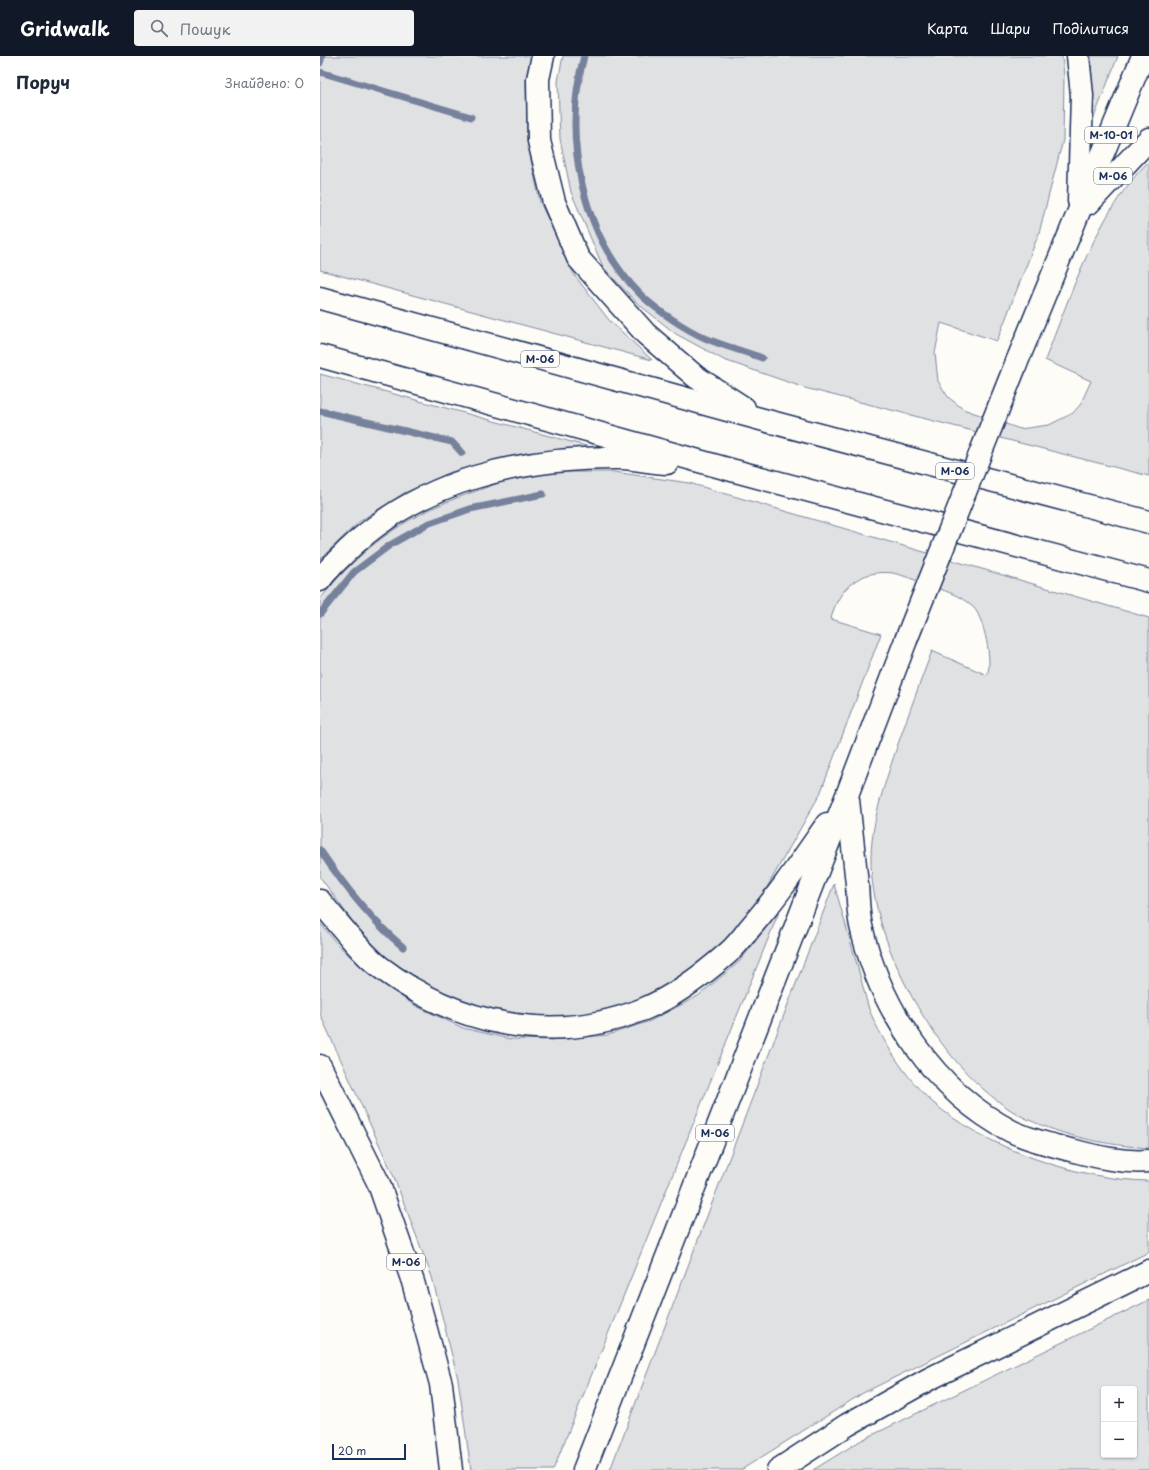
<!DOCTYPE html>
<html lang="uk">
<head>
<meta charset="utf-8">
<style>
	body { margin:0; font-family:"Playpen Sans",sans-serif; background:#f2f2f3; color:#1f2937 }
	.controls { position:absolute; right:12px; bottom:12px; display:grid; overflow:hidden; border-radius:4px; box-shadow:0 1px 3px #0004 }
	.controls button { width:36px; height:36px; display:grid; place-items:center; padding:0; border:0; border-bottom:1px solid #e0e1e3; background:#fff; color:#1f2937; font:20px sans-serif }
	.scale { position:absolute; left:12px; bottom:10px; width:74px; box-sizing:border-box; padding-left:4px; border:2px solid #1b2f5e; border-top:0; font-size:11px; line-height:14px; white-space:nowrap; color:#1b2f5e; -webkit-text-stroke:3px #fdfcf7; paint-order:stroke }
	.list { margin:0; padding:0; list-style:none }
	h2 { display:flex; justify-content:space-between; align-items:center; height:52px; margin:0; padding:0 16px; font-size:17px }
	h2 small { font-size:13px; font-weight:400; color:#747a83 }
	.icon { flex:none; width:22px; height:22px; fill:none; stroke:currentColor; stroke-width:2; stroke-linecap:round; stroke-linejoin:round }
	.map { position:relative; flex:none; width:829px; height:1414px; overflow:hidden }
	header { display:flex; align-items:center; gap:24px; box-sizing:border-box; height:56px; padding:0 20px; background:#111827; color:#fff }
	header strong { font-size:19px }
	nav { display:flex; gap:22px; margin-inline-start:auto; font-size:14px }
	.search { width:280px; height:36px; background:#f2f2f3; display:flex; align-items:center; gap:10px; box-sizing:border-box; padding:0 14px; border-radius:4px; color:#747a83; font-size:15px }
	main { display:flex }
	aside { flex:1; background:#fff }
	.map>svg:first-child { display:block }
	.green { fill:#e0e1e3; stroke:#7e88a0; fill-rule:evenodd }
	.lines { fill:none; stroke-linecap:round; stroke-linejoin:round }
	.stream { stroke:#76819c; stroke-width:7 }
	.trunk-casing { stroke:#1b2f5e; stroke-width:25 }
	.trunk { stroke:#fdfcf7; stroke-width:22 }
	.trunk-bridge-casing { stroke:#1b2f5e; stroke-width:25; stroke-linecap:butt }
	.trunk-bridge { stroke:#fdfcf7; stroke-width:22 }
	.labels { text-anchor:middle; stroke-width:3.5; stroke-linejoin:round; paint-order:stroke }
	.shield { fill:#fdfcf7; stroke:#5f6c8c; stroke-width:1 }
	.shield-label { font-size:10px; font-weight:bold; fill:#1b2f5e }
</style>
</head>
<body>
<header>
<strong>Gridwalk</strong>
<div class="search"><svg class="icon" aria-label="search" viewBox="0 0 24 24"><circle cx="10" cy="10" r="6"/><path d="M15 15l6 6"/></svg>Пошук</div>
<nav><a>Карта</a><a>Шари</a><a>Поділитися</a></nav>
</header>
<main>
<aside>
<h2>Поруч<small>Знайдено: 0</small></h2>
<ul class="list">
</ul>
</aside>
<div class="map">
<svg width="829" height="1414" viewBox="0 0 829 1414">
	<rect width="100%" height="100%" fill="#fdfcf7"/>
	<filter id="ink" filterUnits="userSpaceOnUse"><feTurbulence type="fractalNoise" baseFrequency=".025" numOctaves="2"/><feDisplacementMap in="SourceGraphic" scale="8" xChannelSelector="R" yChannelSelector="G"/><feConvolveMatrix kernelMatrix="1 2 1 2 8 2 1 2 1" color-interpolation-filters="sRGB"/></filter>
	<g filter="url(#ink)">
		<g class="green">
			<polygon points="0,0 211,0 206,22 207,85 220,146 255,220 289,264 332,304 0,214"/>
			<path d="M243,0H742L744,20L743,84L719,177L677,285L621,267L615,297L618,325L628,341L643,353L700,373L729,369L753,357L760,349L771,325L725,304C751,238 777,156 829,105V420L485,332L404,304L356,278L317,247L283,211L251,136L240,83L238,25Z"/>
			<polygon points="771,0 798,0 773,64"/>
			<polygon points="0,318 270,391 183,402 131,416 84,437 40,465 0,503"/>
			<path d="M242,416H294L369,427L829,562V1092C786,1089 746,1081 707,1063C625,1024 549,890 551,800C552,762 566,724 578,688C589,657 600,626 612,595L667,619C673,606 664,563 654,552C640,538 622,534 605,528C595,524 583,519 573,517C540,513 518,532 511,563L561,578L500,738L442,840L406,883L366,919L319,944L282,955L236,962L191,960L148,949L104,927L66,901L36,870L0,821V543C46,486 90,457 159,434C170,430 182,425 194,422C209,418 226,418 242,416Z"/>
			<path d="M514,828C522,856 530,884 538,912C542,926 545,940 549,953C561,984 587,1023 611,1045C665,1092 758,1124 829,1125V1196L543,1337L421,1414H290Z"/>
			<polygon points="459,856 233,1414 151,1414 138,1323 112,1221 74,1121 0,958 0,867 17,888 50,919 94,949 143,972 190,983 234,984 288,979 330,965 378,940 419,906"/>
			<path d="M829,1244V1414H493L540,1385ZM784,1333H814V1399H784Z"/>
		</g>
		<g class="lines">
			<g class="stream">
				<path d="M264,0C242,81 261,180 322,240C338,255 365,273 385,282C403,290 423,295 442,302"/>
				<polyline points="0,7 2,0"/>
				<polyline points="0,16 151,61"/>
				<polyline points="0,355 132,386 142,397"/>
				<polyline points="0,558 34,516 70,489 107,468 150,453 223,438"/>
				<path d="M0,794C24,830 50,863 83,891"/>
			</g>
			<g class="trunk-casing">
				<g id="trunk">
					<polyline points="223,0 218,23 219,85 234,146 258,202 326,278 376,321 424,352"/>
					<polyline points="758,0 762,39 759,145"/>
					<polyline points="769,147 829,83"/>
					<polyline points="0,242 440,363 829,466"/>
					<polyline points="0,300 415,415 829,525"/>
					<polyline points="696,308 823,0"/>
					<path d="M0,524C8,512 19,503 29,493C102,423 204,401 302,402C317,403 332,406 347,407"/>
					<path d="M528,744C531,772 534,800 537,828C538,842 538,857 541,870C560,953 615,1036 691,1075C709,1084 732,1089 751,1094C777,1101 803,1107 829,1105"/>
					<path d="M0,845C16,864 40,896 60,911C136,969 233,990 324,953C355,940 383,919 408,897C416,890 423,881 429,873C458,840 482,804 507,768"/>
					<polyline points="0,1010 59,1128 93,1226 121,1328 131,1414"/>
					<polyline points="264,1414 527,739 586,584"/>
					<polyline points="458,1414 527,1369 609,1323 829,1215"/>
				</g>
			</g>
			<use href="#trunk" class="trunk"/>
			<g class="trunk-bridge-casing">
				<polyline id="trunk-bridge" points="586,584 696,308"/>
			</g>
			<use href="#trunk-bridge" class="trunk-bridge"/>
		</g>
	</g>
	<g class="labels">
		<g class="shield">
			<rect x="765" y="71" width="52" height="16" rx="3"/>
			<rect x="774" y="112" width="38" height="16" rx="3"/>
			<rect x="201" y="295" width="38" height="16" rx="3"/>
			<rect x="616" y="407" width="38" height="16" rx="3"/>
			<rect x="376" y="1069" width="38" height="16" rx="3"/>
			<rect x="67" y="1198" width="38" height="16" rx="3"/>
		</g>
		<g class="shield-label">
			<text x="791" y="83">М-10-01</text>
			<text x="793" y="124">М-06</text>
			<text x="220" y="307">М-06</text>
			<text x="635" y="419">М-06</text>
			<text x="395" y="1081">М-06</text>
			<text x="86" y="1210">М-06</text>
		</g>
	</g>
</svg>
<div class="controls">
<button>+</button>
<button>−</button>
</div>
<div class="scale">20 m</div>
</div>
</main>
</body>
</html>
